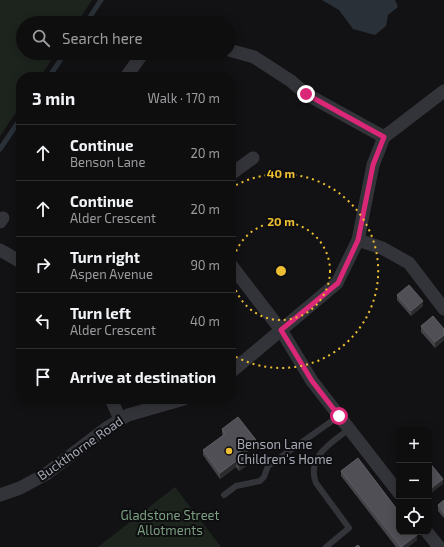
<!DOCTYPE html>
<html lang="en">
<head>
<meta charset="utf-8">
<style>
	body { margin:0; font-family:"Exo 2",sans-serif; background:#1c1c1d; color:#f1f3f6 }
	.controls { position:absolute; right:12px; bottom:12px; display:grid; overflow:hidden; border-radius:8px; box-shadow:0 2px 10px #0003 }
	.controls button { width:36px; height:36px; display:grid; place-items:center; padding:0; border:0; border-bottom:1px solid #2e2e2f; background:#0e0e0f; color:#f1f3f6; font:20px sans-serif }
	.stop { position:absolute; width:12px; height:12px; margin:-9px; border:3px solid #db2777; border-radius:50%; background:#fff }
	.stop.end { background:#db2777; border-color:#fff; box-shadow:0 1px 4px #0008 }
	.list { margin:0; padding:0; list-style:none }
	h2 { display:flex; justify-content:space-between; align-items:center; height:52px; margin:0; padding:0 16px; font-size:17px }
	h2 small { font-size:13px; font-weight:400; color:#9b9c9e }
	.list li { display:grid; grid-template-columns:26px 1fr auto; gap:12px; align-items:center; box-sizing:border-box; height:56px; padding:0 16px; border-top:1px solid #2e2e2f }
	.list b { display:block; font-size:15px; white-space:nowrap }
	.list p { margin:0; font-size:13px; white-space:nowrap; color:#9b9c9e }
	.list em { font-size:13px; font-style:normal; color:#9b9c9e }
	.icon { flex:none; width:22px; height:22px; fill:none; stroke:currentColor; stroke-width:2; stroke-linecap:round; stroke-linejoin:round }
	.map { position:relative; flex:none; width:444px; height:547px; overflow:hidden }
	.search { position:absolute; background:#0e0e0f; box-shadow:0 2px 10px #0003; left:16px; top:16px; width:220px; height:44px; display:flex; align-items:center; gap:10px; box-sizing:border-box; padding:0 14px; border-radius:22px; color:#9b9c9e; font-size:15px }
	.panel { position:absolute; background:#0e0e0f; box-shadow:0 2px 10px #0003; left:16px; top:72px; width:220px; height:332px; border-radius:16px }
	.map>svg:first-child { display:block }
	.green { fill:#1d241e }
	.water { fill:#293037 }
	.lines { fill:none; stroke-linecap:round; stroke-linejoin:round }
	.stream { stroke:#293037; stroke-width:5 }
	.service { stroke:#333439; stroke-width:6 }
	.minor { stroke:#333439; stroke-width:13 }
	.wall { fill:#444449 }
	.shaded-wall { fill:#2c2c2f }
	.building { fill:#4f4f55; stroke:#5c5d64 }
	.route { stroke:#db2777; stroke-width:5 }
	.ring { fill:none; stroke:#edbe32; stroke-width:2; stroke-dasharray:2 4 }
	.poi-dot { fill:#edbe32; stroke:#0e0d0f; stroke-width:1.5 }
	.labels { text-anchor:middle; stroke-width:4; stroke-linejoin:round; paint-order:stroke }
	.poi-label { font-size:13px; fill:#a4a8b4; stroke:#0e0d0f; text-anchor:start }
	.street-label { font-size:13px; fill:#a4a8b4; stroke:#0e0d0f }
	.park-label { font-size:13px; fill:#7b9f81; stroke:#0e0d0f }
	.centre { fill:#edbe32; stroke:#0e0d0f; stroke-width:2 }
	.ring-label { font-size:12px; text-anchor:middle; font-weight:bold; fill:#edbe32; stroke:#0e0d0f; stroke-width:4; stroke-linejoin:round; paint-order:stroke }
</style>
</head>
<body>
<div class="map">
<svg width="444" height="547" viewBox="0 0 444 547">
	<rect width="100%" height="100%" fill="#121214"/>
	<g class="green">
		<polygon points="0,0 92,0 77,23 23,23 23,53 56,53 40,77 21,77 21,105 0,136"/>
		<polygon points="175,487 221,547 98,547"/>
	</g>
	<polygon class="water" points="322,0 395,0 398,7 388,15 386,26 375,35 353,29 339,10"/>
	<g class="lines">
		<g class="stream">
			<polyline points="86,23 101,0"/>
			<polyline points="49,77 65,53"/>
			<polyline points="0,149 21,118"/>
		</g>
		<g class="service">
			<polyline points="224,495 236,486 260,481 264,477 268,466 339,416"/>
			<path d="M326,547L349,528L316,483C306,457 331,443 349,429"/>
		</g>
		<g class="minor">
			<polyline points="229,50 254,57 291,81 306,94 384,137"/>
			<polyline points="126,77 143,53"/>
			<polyline points="231,174 253,158"/>
			<polyline points="0,222 3,218"/>
			<polyline points="358,240 382,248 409,263 444,309"/>
			<polyline points="0,250 21,262"/>
			<polyline points="231,265 281,330 312,381 399,493"/>
			<polyline points="231,372 337,283 358,240 373,165 384,137 444,91"/>
			<polyline points="111,399 120,419"/>
			<polyline points="0,495 20,488 46,474 108,427 128,415 184,399"/>
			<polyline points="427,532 439,547"/>
		</g>
	</g>
	<g class="wall">
		<polygon points="397,295 423,306 411,316 397,300"/>
		<polygon points="421,326 444,329 444,340 435,348 421,332"/>
		<polygon points="222,429 256,446 243,455 246,466 239,471 236,467 220,479 203,455 203,450 223,436 222,434"/>
		<polygon points="341,471 417,540 408,547 396,547 341,476"/>
		<polygon points="444,500 444,518 438,511 438,505"/>
	</g>
	<g class="shaded-wall">
		<polygon points="423,301 423,306 411,316 411,311"/>
		<polygon points="444,335 444,340 435,348 435,342"/>
		<polygon points="256,440 256,446 240,457 240,451"/>
		<polygon points="246,460 246,466 239,471 239,465"/>
		<polygon points="236,461 236,467 220,479 220,473"/>
		<polygon points="443,479 443,484 429,495 429,490"/>
		<polygon points="417,535 417,540 408,547 401,547"/>
	</g>
	<g class="building">
		<polygon points="409,285 423,301 411,311 397,295"/>
		<polygon points="433,316 444,329 444,335 435,342 421,326"/>
		<polygon points="238,417 256,440 240,451 246,460 239,465 236,461 220,473 203,450 225,434 222,429"/>
		<polygon points="358,458 399,512 399,532 414,532 417,535 401,547 341,471"/>
		<polygon points="429,462 443,479 429,490"/>
		<polygon points="444,500 444,513 438,505"/>
		<polygon points="358,545 360,547 355,547"/>
	</g>
	<g class="lines">
		<polyline class="route" points="306,94 384,137 373,165 358,240 338,283 281,330 312,381 339,416"/>
	</g>
	<g class="ring">
		<circle cx="281" cy="271" r="49"/>
		<path d="M231 188A97 97 0 1 1 231 354"/>
	</g>
	<circle class="poi-dot" cx="229" cy="451" r="4"/>
	<g class="labels">
		<g class="poi-label">
			<text x="237" y="449">Benson Lane<tspan x="237" dy="15">Children's Home</tspan></text>
		</g>
		<g class="street-label">
			<text transform="translate(80 448) rotate(-35)" y="5">Buckthorne Road</text>
		</g>
		<g class="park-label">
			<text x="170" y="520">Gladstone Street<tspan x="170" dy="15">Allotments</tspan></text>
		</g>
	</g>
	<circle cx="281" cy="271" r="6" class="centre"/>
	<g class="ring-label">
		<text x="281" y="178">40 m</text>
		<text x="281" y="226">20 m</text>
	</g>
</svg>
<div class="controls">
<button>+</button>
<button>−</button>
<button><svg class="icon" aria-label="locate" viewBox="0 0 24 24"><circle cx="12" cy="12" r="6"/><path d="M12 2v4M12 18v4M2 12h4M18 12h4"/></svg></button>
</div>
<div class="stop" style="left:339px;top:416px"></div>
<div class="stop end" style="left:306px;top:94px"></div>
<div class="search"><svg class="icon" aria-label="search" viewBox="0 0 24 24"><circle cx="10" cy="10" r="6"/><path d="M15 15l6 6"/></svg>Search here</div>
<section class="panel">
<h2>3 min<small>Walk · 170 m</small></h2>
<ul class="list">
<li><svg class="icon" aria-label="ahead" viewBox="0 0 24 24"><path d="M12 20V5M6 11l6-6 6 6"/></svg><div><b>Continue</b><p>Benson Lane</p></div><em>20 m</em></li>
<li><svg class="icon" aria-label="ahead" viewBox="0 0 24 24"><path d="M12 20V5M6 11l6-6 6 6"/></svg><div><b>Continue</b><p>Alder Crescent</p></div><em>20 m</em></li>
<li><svg class="icon" aria-label="right" viewBox="0 0 24 24"><path d="M7 20v-9h11M14 6l5 5-5 5"/></svg><div><b>Turn right</b><p>Aspen Avenue</p></div><em>90 m</em></li>
<li><svg class="icon" aria-label="left" viewBox="0 0 24 24"><path d="M17 20v-9H6M10 6l-5 5 5 5"/></svg><div><b>Turn left</b><p>Alder Crescent</p></div><em>40 m</em></li>
<li><svg class="icon" aria-label="arrive" viewBox="0 0 24 24"><path d="M6 21V4h12l-3 4 3 4H6"/></svg><div><b>Arrive at destination</b></div></li>
</ul>
</section>
</div>
</body>
</html>
